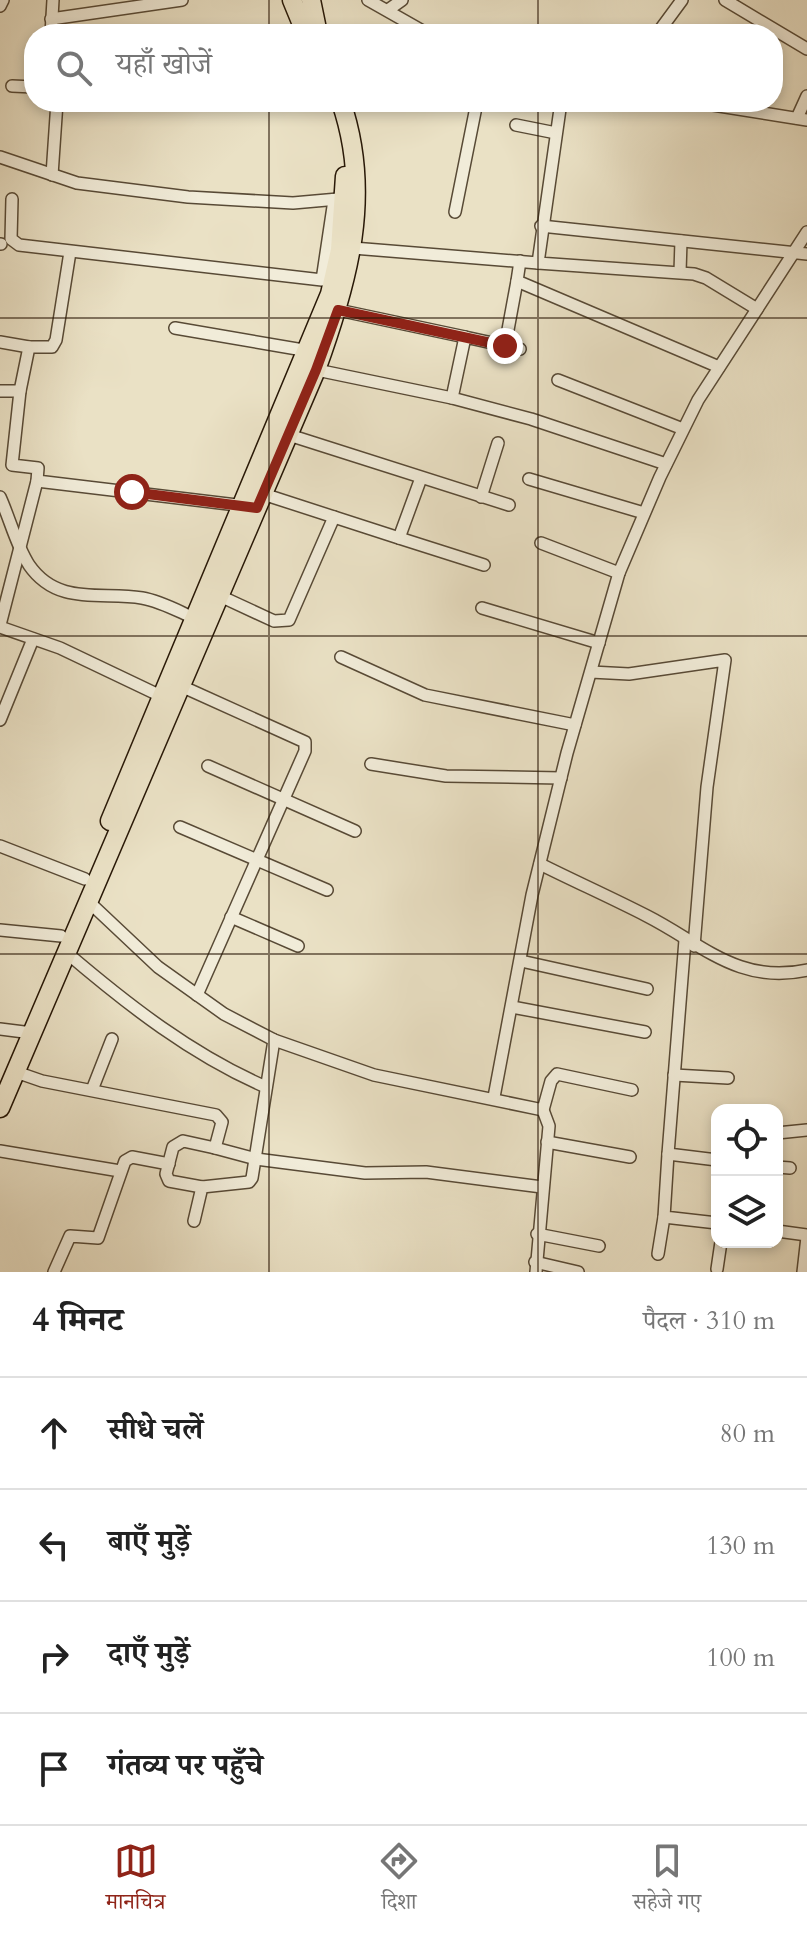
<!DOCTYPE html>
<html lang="hi">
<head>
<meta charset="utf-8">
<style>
	body { margin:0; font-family:Cardo,"Noto Serif Devanagari",serif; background:#f6f6f6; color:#222 }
	.controls { position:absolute; right:24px; bottom:24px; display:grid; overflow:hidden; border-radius:16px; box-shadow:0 4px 12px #0003 }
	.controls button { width:72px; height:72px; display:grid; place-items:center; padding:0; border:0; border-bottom:2px solid #e0e0e0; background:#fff; color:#222; font:40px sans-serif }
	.stop { position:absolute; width:24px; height:24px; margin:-18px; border:6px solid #8f2418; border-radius:50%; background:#fff }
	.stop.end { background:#8f2418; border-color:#fff; box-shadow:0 2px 8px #0008 }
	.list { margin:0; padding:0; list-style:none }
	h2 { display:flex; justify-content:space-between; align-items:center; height:104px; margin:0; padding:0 32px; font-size:34px }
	h2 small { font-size:26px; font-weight:400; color:#767676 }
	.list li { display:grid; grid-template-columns:52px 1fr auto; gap:24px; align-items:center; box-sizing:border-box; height:112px; padding:0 32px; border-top:2px solid #e0e0e0 }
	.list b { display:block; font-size:30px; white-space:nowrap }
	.list em { font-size:26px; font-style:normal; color:#767676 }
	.icon { flex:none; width:44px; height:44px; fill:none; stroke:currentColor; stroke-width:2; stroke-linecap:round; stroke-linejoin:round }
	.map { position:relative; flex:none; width:807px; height:1272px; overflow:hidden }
	.search { position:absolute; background:#fff; box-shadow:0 4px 12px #0003; left:24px; right:24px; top:24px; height:88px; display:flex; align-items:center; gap:20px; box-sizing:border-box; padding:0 28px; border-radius:32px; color:#767676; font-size:30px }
	.sheet { height:552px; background:#fff }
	nav { display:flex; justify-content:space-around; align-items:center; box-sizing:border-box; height:112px; border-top:2px solid #e0e0e0; background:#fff; font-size:22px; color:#767676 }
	nav a { display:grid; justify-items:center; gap:4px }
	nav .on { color:#8f2418 }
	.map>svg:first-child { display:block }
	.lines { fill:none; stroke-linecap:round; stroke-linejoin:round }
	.street-casing { stroke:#584a36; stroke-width:14 }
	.primary-casing { stroke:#281807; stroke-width:21 }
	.street { stroke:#f1ecd9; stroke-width:11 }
	.primary { stroke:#eae1c5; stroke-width:18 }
	.route { stroke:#8f2418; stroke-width:10 }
	.grid { fill:none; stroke:#281807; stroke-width:2; stroke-opacity:0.55 }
</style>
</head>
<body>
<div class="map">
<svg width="807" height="1272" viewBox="0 0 807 1272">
	<rect width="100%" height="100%" fill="#eae1c5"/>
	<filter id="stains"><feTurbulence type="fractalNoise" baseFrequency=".0025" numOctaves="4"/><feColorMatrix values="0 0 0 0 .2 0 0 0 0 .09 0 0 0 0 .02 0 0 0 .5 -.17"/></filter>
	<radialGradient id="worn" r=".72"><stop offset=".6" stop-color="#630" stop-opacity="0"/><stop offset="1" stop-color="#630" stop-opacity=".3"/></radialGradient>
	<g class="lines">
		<g class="street-casing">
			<g id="street">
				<polyline points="368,0 428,34"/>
				<polyline points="725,0 807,49"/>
				<polyline points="0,6 3,0"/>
				<polyline points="388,10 402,0"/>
				<polyline points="51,19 182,0"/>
				<polyline points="51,34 53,0"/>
				<polyline points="657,34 682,0"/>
				<polyline points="12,86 34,87"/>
				<polyline points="561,102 538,263 694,274 706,278 757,309"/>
				<polyline points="694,102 807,120"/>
				<polyline points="797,118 807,96"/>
				<polyline points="516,125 556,133"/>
				<polyline points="0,157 77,183 188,197 293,203 338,199"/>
				<polyline points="52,175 57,102"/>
				<polyline points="12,199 11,239 19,245 322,280 334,200"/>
				<polyline points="455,212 477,102"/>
				<polyline points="541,226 807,254"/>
				<polyline points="0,244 1,244"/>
				<polyline points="353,248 538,263"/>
				<polyline points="70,252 56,340 52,347 29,347 20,391 12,465 38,468 37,481 245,506"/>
				<polyline points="520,261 517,281 719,367"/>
				<polyline points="680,272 681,241"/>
				<polyline points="338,310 465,337"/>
				<polyline points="175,328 309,351"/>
				<polyline points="0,342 29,347"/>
				<polyline points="505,346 517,281"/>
				<polyline points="520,349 465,337 452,398 531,419 666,464"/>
				<polyline points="312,369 452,398"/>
				<polyline points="558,380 683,429"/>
				<polyline points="0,391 20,391"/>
				<polyline points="289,435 509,505"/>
				<polyline points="421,478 399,538 484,565"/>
				<polyline points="529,479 644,513"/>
				<polyline points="263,494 399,538"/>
				<path d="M0,497C10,519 16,545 29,565C58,607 103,591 142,598C160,601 178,611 194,618"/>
				<polyline points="481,497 498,443"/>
				<polyline points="541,543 619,573"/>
				<polyline points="220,596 274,621 289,620 334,517"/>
				<polyline points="482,608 599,643"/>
				<polyline points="0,625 37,481"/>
				<polyline points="0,627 60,648 165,698"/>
				<polyline points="341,657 425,695 575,725"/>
				<polyline points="591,672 629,674 725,660 707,787 694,946"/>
				<polyline points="181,686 305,742 305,751 197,995"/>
				<polyline points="0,720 33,639"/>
				<polyline points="371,764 446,776 561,778"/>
				<polyline points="208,766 355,831"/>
				<polyline points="180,827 327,890"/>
				<polyline points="0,846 85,879"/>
				<path d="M540,864C576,882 612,898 647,916C702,944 739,985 807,970"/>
				<polyline points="89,902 158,967 224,1014 274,1040 374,1075 543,1110 549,1126 536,1272"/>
				<polyline points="231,917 298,946"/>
				<polyline points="0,930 61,936"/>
				<polyline points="685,940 668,1154 717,1160"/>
				<path d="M67,953C128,1005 192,1055 266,1087"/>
				<polyline points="521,961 647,989"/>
				<polyline points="512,1007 645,1032"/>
				<polyline points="0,1029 32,1033"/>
				<polyline points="16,1072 42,1081 216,1115 222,1122 215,1148 256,1159 365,1173 426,1172 542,1187"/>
				<polyline points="674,1075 728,1078"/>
				<polyline points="92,1090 112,1039"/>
				<polyline points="494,1097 532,895 567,753 619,573 660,477 698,400 807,232"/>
				<polyline points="543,1110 551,1081 557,1074 632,1090"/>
				<polyline points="777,1133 807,1130"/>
				<polyline points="547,1142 630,1157"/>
				<polyline points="0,1151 120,1171"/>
				<polyline points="668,1154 664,1217 717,1223"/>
				<polyline points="777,1167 790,1168"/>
				<polyline points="202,1187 169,1181 166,1174 173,1147 183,1141 215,1148"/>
				<polyline points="194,1221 202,1187 249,1182 252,1178 274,1040"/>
				<polyline points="777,1231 807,1235"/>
				<polyline points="537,1234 599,1246"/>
				<polyline points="658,1254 664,1217"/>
				<polyline points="535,1262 578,1272"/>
				<polyline points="717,1269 721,1242"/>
				<polyline points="54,1272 70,1236 98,1238 125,1161 132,1157 169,1164"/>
				<polyline points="803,1272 807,1237"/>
			</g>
		</g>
		<g class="primary-casing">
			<g id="primary">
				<polyline points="292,0 306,34"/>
				<polyline points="311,0 318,34"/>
				<polyline points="110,821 330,294 340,250 345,176"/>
				<path d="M0,1108L316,370C348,282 373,195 341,102"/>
			</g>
		</g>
		<use href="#street" class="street"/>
		<use href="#primary" class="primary"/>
	</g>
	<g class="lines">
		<polyline class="route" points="132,492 257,508 316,370 338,310 505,346"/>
	</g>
	<path class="grid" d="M269,0V34M538,0V34M269,102V1272M538,102V1272M0,318H807M0,636H807M0,954H807"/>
	<rect width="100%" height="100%" filter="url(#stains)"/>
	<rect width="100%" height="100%" fill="url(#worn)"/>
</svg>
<div class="controls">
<button><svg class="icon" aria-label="locate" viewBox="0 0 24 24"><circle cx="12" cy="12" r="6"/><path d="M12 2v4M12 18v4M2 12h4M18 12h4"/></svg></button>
<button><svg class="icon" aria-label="layers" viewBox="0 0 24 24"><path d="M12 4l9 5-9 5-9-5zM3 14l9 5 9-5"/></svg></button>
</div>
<div class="stop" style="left:132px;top:492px"></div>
<div class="stop end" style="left:505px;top:346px"></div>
<div class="search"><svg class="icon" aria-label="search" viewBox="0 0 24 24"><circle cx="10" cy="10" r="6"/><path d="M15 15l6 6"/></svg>यहाँ खोजें</div>
</div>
<section class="sheet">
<h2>4 मिनट<small>पैदल · 310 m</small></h2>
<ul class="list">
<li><svg class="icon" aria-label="ahead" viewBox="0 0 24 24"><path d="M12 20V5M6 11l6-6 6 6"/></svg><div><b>सीधे चलें</b></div><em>80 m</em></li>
<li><svg class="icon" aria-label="left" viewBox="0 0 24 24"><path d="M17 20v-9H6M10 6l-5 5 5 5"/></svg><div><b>बाएँ मुड़ें</b></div><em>130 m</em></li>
<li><svg class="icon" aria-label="right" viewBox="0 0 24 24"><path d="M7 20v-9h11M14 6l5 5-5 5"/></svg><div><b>दाएँ मुड़ें</b></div><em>100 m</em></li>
<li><svg class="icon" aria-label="arrive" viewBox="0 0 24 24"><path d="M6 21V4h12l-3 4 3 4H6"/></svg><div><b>गंतव्य पर पहुँचे</b></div></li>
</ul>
</section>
<nav>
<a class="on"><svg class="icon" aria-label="map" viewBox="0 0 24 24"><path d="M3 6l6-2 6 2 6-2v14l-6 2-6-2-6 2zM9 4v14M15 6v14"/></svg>मानचित्र</a>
<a><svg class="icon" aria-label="directions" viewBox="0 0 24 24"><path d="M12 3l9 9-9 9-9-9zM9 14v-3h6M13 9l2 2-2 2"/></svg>दिशा</a>
<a><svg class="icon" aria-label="saved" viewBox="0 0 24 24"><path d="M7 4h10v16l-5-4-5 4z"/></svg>सहेजे गए</a>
</nav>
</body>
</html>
